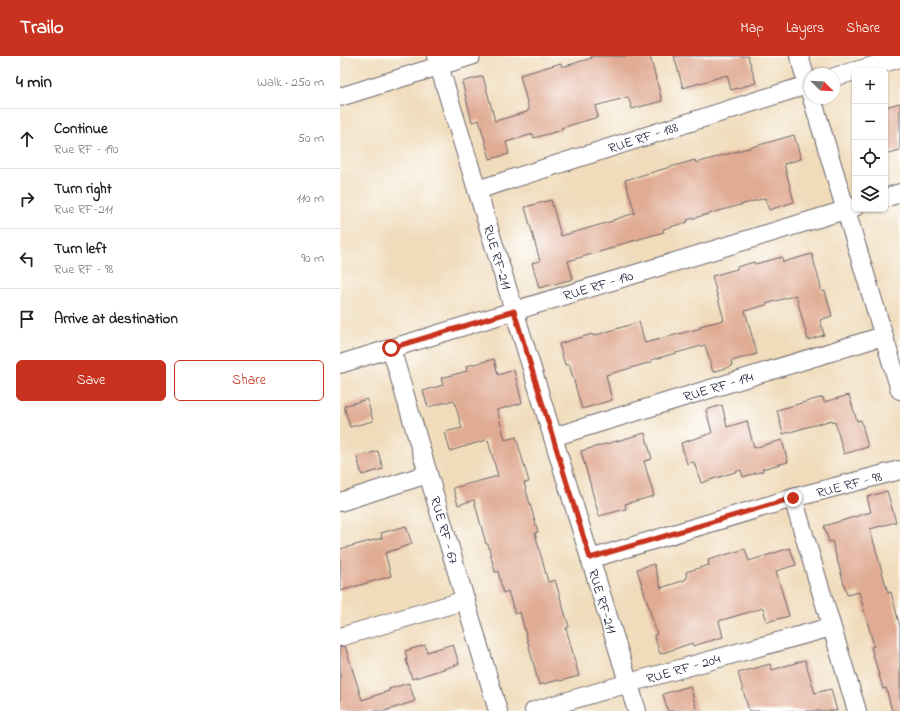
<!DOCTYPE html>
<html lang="en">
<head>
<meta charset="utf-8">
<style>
	body { margin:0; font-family:"Indie Flower",sans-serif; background:#f2f2f2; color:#222 }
	.controls { position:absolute; right:12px; top:12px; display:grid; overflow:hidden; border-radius:6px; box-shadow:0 1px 3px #0004 }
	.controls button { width:36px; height:36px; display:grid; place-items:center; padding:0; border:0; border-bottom:1px solid #e0e0e0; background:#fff; color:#222; font:20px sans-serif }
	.compass { position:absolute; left:464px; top:12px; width:36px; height:36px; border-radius:50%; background:#fff; box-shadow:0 1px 3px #0004; rotate:114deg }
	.stop { position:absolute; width:12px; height:12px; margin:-9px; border:3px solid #c8321e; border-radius:50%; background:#fff }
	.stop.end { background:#c8321e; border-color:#fff; box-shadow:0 1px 4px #0008 }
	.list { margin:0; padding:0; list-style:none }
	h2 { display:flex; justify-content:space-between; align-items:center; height:52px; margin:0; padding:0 16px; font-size:17px }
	h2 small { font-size:13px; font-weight:400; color:#767676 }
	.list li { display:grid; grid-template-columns:26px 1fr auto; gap:12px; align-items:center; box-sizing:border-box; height:60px; padding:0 16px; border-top:1px solid #e0e0e0 }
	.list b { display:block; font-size:15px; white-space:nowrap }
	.list p { margin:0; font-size:13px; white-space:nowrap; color:#767676 }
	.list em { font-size:13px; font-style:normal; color:#767676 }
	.actions { display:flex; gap:8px; padding:12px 16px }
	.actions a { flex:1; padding:9px 0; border:1px solid #c8321e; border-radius:6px; text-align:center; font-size:14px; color:#c8321e }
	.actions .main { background:#c8321e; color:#fff }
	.icon { flex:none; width:22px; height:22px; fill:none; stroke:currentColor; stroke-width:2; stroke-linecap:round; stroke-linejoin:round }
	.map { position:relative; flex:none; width:560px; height:655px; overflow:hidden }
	header { display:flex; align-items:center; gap:24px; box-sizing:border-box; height:56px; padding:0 20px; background:#c8321e; color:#fff }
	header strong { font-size:19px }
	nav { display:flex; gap:22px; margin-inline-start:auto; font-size:14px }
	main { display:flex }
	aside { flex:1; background:#fff }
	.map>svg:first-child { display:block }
	.building { fill:#e0aa93 }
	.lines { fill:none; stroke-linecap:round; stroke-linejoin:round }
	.minor-casing { stroke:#6a6368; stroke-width:20 }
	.minor { stroke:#fff; stroke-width:18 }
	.route { stroke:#c8321e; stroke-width:5 }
	.labels { text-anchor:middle; stroke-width:3; stroke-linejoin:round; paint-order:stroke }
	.street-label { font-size:14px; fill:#22223b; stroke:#fff }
</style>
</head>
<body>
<header>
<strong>Trailo</strong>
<nav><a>Map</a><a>Layers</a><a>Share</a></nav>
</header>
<main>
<aside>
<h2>4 min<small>Walk · 250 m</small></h2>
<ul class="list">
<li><svg class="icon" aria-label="ahead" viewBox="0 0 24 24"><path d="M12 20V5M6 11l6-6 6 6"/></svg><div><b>Continue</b><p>Rue RF - 190</p></div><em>50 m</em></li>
<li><svg class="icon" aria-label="right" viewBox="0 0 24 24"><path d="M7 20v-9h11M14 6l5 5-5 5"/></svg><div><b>Turn right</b><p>Rue RF-211</p></div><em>110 m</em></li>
<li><svg class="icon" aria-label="left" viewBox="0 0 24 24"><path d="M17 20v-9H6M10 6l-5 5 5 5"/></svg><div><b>Turn left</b><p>Rue RF - 98</p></div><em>90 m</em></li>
<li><svg class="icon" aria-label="arrive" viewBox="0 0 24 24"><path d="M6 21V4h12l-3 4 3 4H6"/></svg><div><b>Arrive at destination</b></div></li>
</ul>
<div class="actions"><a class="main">Save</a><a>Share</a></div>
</aside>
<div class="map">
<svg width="560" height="655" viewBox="0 0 560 655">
	<rect width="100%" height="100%" fill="#fff"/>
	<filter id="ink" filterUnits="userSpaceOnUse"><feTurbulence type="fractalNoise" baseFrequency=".025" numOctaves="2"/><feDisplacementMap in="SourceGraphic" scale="8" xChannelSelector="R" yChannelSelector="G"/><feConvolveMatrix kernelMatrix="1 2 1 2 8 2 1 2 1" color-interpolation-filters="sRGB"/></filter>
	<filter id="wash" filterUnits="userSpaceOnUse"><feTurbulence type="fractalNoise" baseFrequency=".012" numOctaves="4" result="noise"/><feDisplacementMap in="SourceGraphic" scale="16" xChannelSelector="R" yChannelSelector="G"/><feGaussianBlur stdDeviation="0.9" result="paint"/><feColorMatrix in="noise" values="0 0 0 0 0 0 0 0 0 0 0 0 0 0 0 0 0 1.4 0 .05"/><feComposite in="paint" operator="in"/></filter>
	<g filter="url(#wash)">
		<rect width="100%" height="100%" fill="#f0dcbb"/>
		<g id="blocks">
			<g class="building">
				<polygon points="251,0 310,0 322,45 292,53 288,41 255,50 258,61 221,72 222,74 194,82 193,78 166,86 169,98 150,103 139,64 132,66 122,26 143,20 155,65 187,56 187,55 189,54 180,19 221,7 222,11 252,2"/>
				<polygon points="334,0 408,0 416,27 391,34 387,19 343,32"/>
				<polygon points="560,47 560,94 545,98 545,51"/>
				<polygon points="454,79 461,103 444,108 454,146 429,154 425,142 347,164 348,166 323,173 324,176 275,190 276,191 228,205 233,223 199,232 192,207 200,205 185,151 211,144 221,180 273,165 273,164 295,157 285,124 355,104 356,107"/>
				<polygon points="472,198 482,236 485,235 492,260 480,264 484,279 468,284 456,239 426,248 426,249 405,255 417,298 391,305 392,310 373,316 365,289 311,304 312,306 266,319 272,344 242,353 229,308 225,309 219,288 252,278 253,280 299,266 305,287 361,272 360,270 384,264 372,220 397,213 397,211 414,206 415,208 442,201 443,206"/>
				<polygon points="154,303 158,319 174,314 177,326 182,347 157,354 165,384 176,381 189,426 184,427 198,476 195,477 208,526 215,524 229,571 226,572 239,620 220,625 219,624 199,629 180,556 175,558 168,535 163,537 158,515 155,516 148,488 146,488 134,444 118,449 113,432 158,420 148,384 147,385 146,384 110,395 105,376 122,372 114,344 88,351 83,335 103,329 101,322 127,315 126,310"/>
				<polygon points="509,339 517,365 521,364 528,391 504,398 495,366 493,367 492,364 443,378 437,354 483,341 484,346"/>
				<polygon points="27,343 33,365 10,371 4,350"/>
				<polygon points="382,349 387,371 407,365 414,392 442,384 448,406 422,413 423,415 403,421 401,414 361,427 354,406 347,408 341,387 372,377 366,354"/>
				<polygon points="305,377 312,403 304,405 314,440 285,448 286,453 259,460 241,395"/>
				<polygon points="38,395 43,413 22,419 17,401"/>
				<polygon points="547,435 556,466 530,473 548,537 551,536 560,571 560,655 552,655 546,632 543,633 531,591 534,590 519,536 507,539 492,485 489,486 484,470 531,456 527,441"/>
				<polygon points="66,470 72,488 45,497 51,520 0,535 0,493 42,482 41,477"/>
				<polygon points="450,492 456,509 436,515 449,560 427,566 423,552 379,565 383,581 353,590 352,587 320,598 314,579 317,578 297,513 314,508 321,532 345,524 345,523 347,522 346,516 369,509 368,504 405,493 409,505"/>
				<polygon points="113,588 119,608 72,623 66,604 67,603 65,595 85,589 87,596"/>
				<polygon points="5,590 22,644 49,635 49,633 69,627 75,645 45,655 0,655 0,591"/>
				<polygon points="465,604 475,637 491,633 497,655 409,655 398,617 430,608 432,614"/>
				<polygon points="350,630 357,655 328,655 323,638"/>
			</g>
		</g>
	</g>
	<g filter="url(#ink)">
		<use href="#blocks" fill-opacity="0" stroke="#6a6368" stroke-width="1"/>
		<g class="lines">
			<g class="minor-casing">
				<g id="minor">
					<polyline points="96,0 297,655"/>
					<polyline points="459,0 470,37"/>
					<polyline points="516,15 560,2"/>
					<polyline points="494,21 515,15"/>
					<polyline points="0,41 131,0"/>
					<polyline points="472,42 560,334"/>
					<polyline points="137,134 470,28"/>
					<polyline points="545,142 560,137"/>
					<polyline points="51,292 158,655"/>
					<polyline points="0,308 515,151"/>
					<polyline points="213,381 543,280"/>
					<polyline points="453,442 517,655"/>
					<polyline points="0,446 88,418"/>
					<polyline points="250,503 453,442 560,414"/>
					<polyline points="0,581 126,544"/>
					<polyline points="194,655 289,627 491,571"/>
				</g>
			</g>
			<use href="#minor" class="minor"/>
		</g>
	</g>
	<g class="lines" filter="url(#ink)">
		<polyline class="route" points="51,292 174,255 250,502 453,442"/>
	</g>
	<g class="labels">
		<g class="street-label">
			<text transform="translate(303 81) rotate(-18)" y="5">RUE RF - 188</text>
			<text transform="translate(158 201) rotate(73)" y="5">RUE RF-211</text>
			<text transform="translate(258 229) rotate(-17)" y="5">RUE RF - 190</text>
			<text transform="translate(378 330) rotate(-17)" y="5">RUE RF - 194</text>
			<text transform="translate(509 428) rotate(-15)" y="5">RUE RF - 98</text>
			<text transform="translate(105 474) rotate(74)" y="5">RUE RF - 67</text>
			<text transform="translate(263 545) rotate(73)" y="5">RUE RF-211</text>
			<text transform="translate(343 612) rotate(-16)" y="5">RUE RF - 204</text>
		</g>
	</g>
</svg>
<div class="controls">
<button>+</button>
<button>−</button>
<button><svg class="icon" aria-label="locate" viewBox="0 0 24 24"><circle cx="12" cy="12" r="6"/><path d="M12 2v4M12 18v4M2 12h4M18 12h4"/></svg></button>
<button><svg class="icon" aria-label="layers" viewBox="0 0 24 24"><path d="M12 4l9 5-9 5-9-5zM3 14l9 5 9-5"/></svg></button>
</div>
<svg class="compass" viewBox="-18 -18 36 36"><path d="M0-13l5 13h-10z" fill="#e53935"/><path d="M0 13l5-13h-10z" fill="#767676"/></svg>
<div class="stop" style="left:51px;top:292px"></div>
<div class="stop end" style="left:453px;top:442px"></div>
</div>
</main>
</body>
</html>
